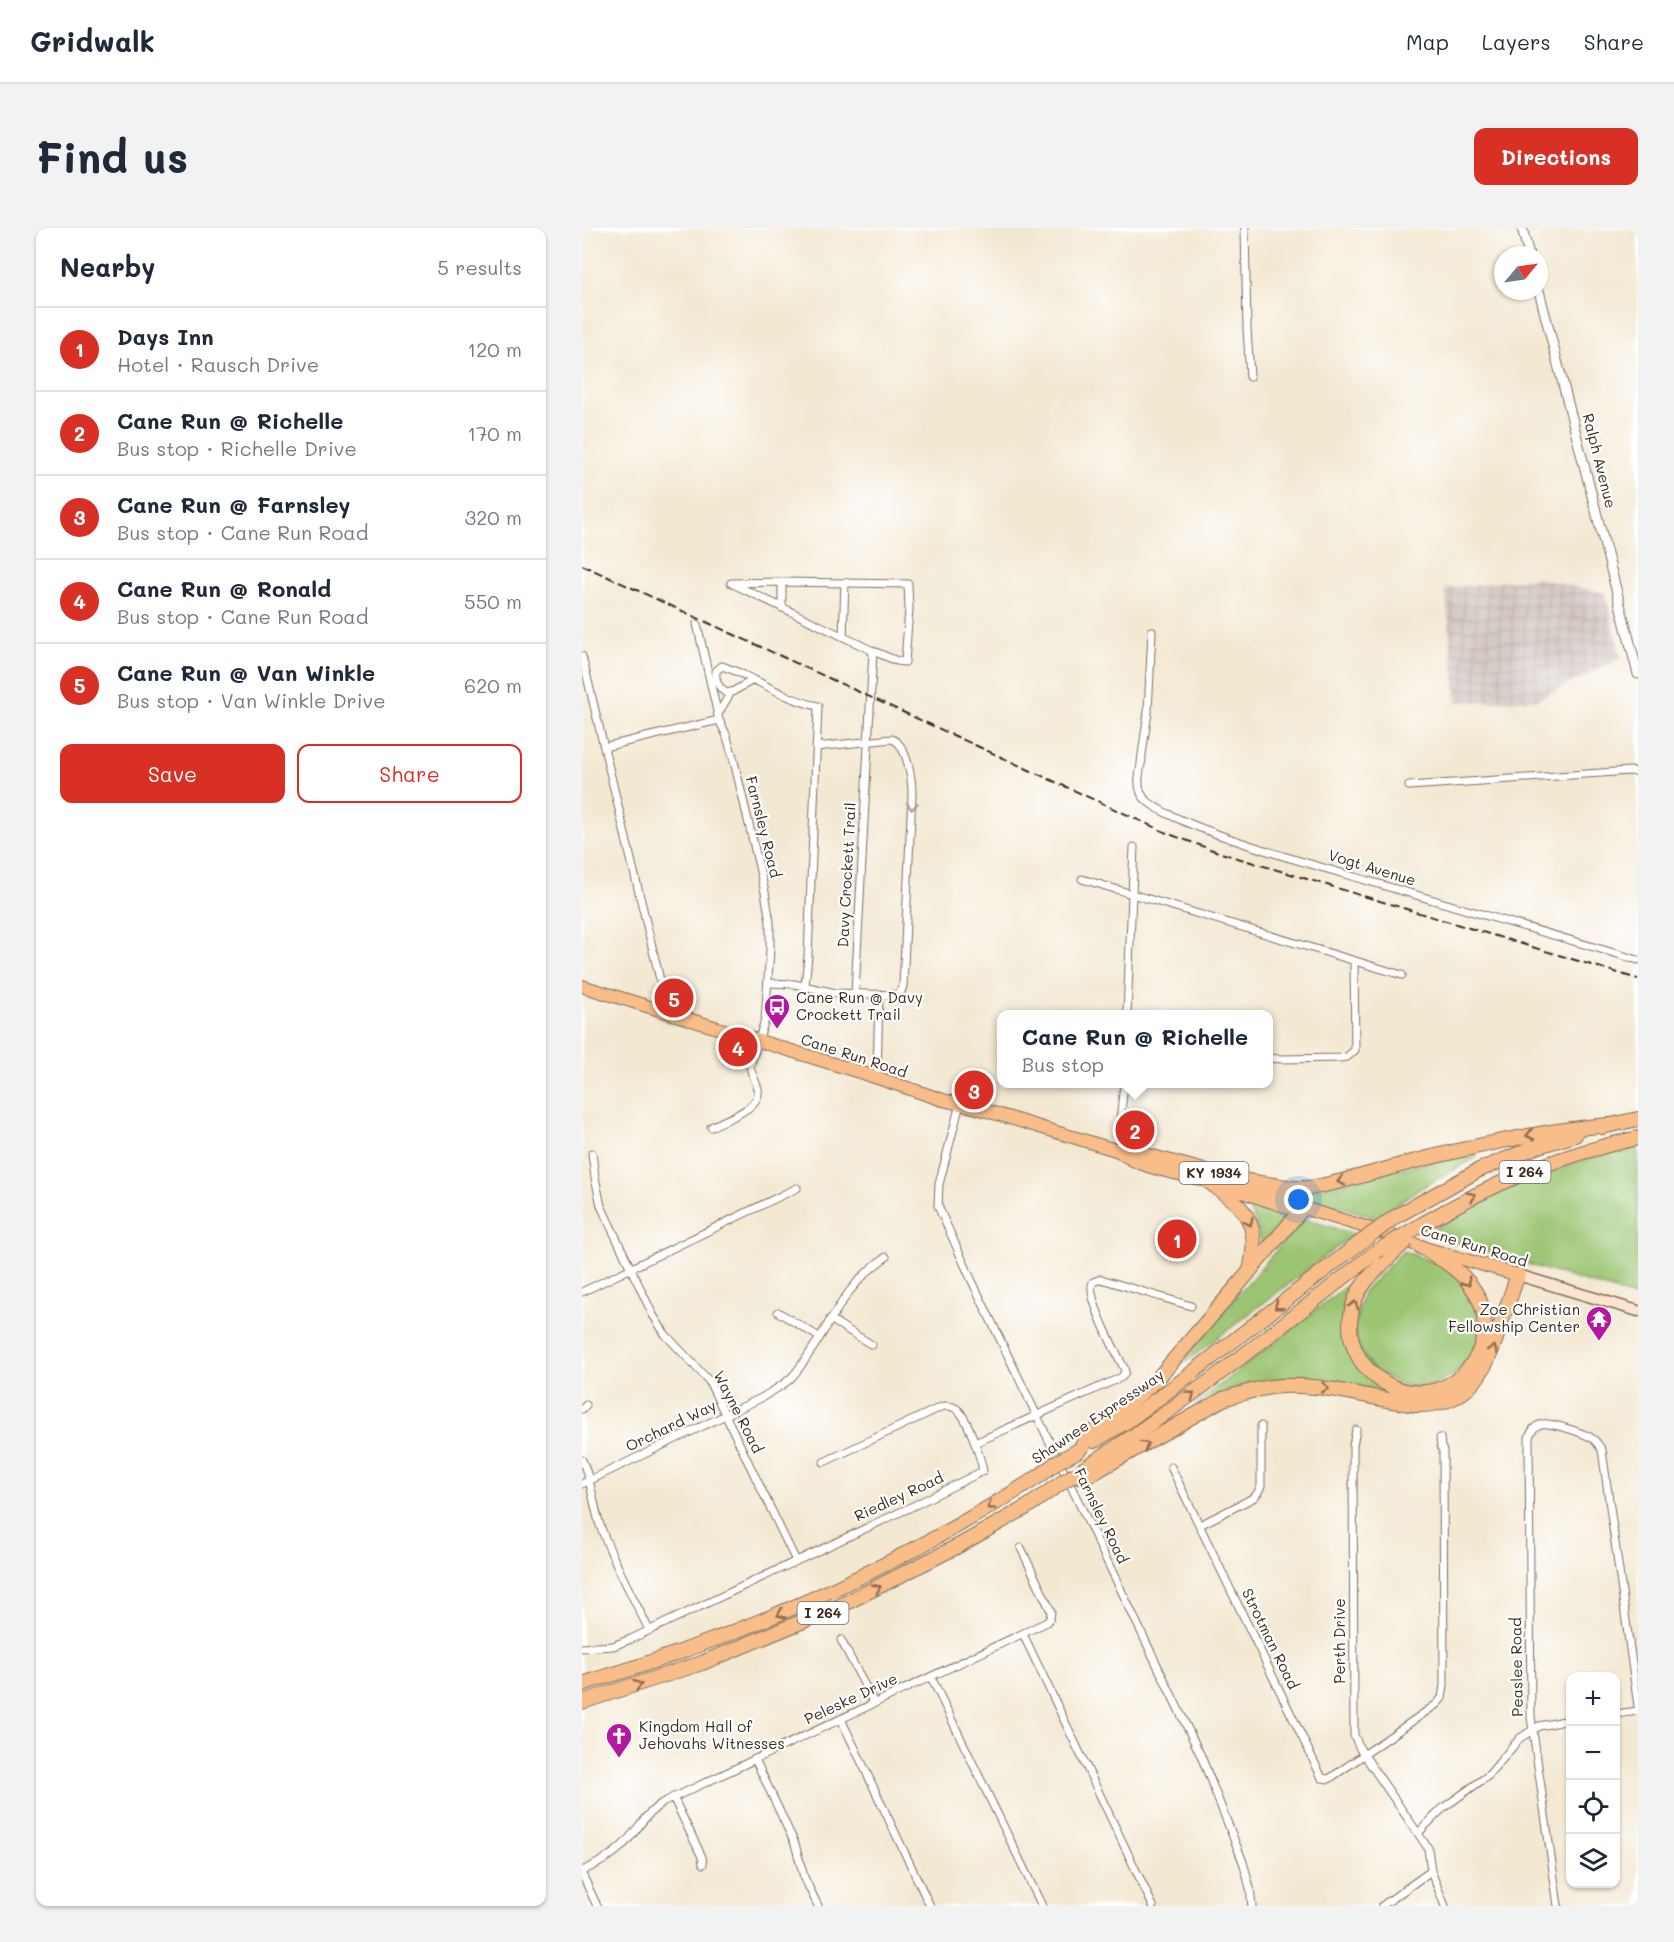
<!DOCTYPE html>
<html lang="en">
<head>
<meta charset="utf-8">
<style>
	body { margin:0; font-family:Mali,sans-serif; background:#f2f2f3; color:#1f2937 }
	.controls { position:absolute; right:18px; bottom:18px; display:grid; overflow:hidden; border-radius:12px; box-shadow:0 2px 4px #0004 }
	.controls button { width:54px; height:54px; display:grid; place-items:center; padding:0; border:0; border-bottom:2px solid #e0e1e3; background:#fff; color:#1f2937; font:30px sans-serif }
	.compass { position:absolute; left:912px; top:18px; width:54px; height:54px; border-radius:50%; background:#fff; box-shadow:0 2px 4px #0004; rotate:61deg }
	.you { position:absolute; left:717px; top:972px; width:21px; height:21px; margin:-15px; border:4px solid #fff; border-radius:50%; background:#1a73e8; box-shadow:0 0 0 9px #1a73e833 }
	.badge { display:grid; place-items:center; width:39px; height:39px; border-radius:50%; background:#d93025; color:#fff; font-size:20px; font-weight:700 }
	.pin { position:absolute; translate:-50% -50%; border:3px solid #fff; box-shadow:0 2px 6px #0006 }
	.popup { position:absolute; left:415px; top:782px; width:276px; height:78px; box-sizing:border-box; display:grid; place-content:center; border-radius:12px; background:#fff; filter:drop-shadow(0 2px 4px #0005); font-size:20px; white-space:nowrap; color:#747a83 }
	.popup b { font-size:22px; color:#1f2937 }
	.popup::after { content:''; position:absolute; left:50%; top:100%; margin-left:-12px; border:12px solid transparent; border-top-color:#fff }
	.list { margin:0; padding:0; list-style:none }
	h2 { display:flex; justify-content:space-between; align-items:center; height:78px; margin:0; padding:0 24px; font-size:26px }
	h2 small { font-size:20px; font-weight:400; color:#747a83 }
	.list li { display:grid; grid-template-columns:39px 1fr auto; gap:18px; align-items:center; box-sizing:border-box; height:84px; padding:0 24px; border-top:2px solid #e0e1e3 }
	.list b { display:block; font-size:22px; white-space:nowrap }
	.list p { margin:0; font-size:20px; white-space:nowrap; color:#747a83 }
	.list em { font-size:20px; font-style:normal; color:#747a83 }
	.actions { display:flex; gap:12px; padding:18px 24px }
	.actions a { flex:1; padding:14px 0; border:2px solid #d93025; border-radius:12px; text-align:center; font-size:21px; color:#d93025 }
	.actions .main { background:#d93025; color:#fff }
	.icon { flex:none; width:33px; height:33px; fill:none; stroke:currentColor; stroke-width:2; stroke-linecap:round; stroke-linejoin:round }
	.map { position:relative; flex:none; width:1056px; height:1678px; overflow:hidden; border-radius:12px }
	header { display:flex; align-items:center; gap:36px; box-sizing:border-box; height:84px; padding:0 30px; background:#fff; border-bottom:2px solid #e0e1e3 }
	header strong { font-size:28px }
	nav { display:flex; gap:33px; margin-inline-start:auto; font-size:21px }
	.intro { display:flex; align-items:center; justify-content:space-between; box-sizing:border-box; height:144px; padding:0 36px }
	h1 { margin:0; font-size:42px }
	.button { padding:15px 27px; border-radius:12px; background:#d93025; color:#fff; font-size:21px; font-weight:700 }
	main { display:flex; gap:36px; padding:0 36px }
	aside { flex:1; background:#fff; border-radius:12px; box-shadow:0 2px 4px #0004 }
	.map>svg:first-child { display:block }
	.industrial { fill:url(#industrial-grid) }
	.grass { fill:#9bc572; stroke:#6b7848; stroke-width:1.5 }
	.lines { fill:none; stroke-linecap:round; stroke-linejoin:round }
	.minor-casing { stroke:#7b6c5d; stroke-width:9 }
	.tertiary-casing { stroke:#7b6c5d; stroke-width:11 }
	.secondary-casing { stroke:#7b6c5d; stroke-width:13 }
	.trunk-casing { stroke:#7b6c5d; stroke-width:14 }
	.motorway-casing { stroke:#7b6c5d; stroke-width:16 }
	.minor { stroke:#fff; stroke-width:7 }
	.tertiary { stroke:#fff; stroke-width:9 }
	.secondary { stroke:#fce5cf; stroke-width:10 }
	.trunk { stroke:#f8bd88; stroke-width:12 }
	.motorway { stroke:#f8bd88; stroke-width:14 }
	.rail { stroke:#3b2a1e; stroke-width:2; stroke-dasharray:9 4.5; stroke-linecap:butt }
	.motorway-bridge-casing { stroke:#7b6c5d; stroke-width:16; stroke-linecap:butt }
	.motorway-bridge { stroke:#f8bd88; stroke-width:14 }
	.oneway { stroke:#a79f9a }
	.oneway2 { stroke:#906c4e }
	.labels { text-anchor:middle; stroke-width:4.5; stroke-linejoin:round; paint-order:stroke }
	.shield { fill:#fff; stroke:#766a62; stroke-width:1.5 }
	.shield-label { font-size:14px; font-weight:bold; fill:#3b2a1e }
	.street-label { font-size:15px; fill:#3b2a1e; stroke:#fff }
	.poi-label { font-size:15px; fill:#3b2a1e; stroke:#fff; text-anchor:start }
</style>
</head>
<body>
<header>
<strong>Gridwalk</strong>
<nav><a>Map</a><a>Layers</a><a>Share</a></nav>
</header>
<div class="intro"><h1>Find us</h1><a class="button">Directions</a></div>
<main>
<aside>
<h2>Nearby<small>5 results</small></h2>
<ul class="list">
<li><span class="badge">1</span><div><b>Days Inn</b><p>Hotel · Rausch Drive</p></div><em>120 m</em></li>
<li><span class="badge">2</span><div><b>Cane Run @ Richelle</b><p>Bus stop · Richelle Drive</p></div><em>170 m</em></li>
<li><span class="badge">3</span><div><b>Cane Run @ Farnsley</b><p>Bus stop · Cane Run Road</p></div><em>320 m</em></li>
<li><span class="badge">4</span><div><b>Cane Run @ Ronald</b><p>Bus stop · Cane Run Road</p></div><em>550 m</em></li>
<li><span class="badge">5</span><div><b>Cane Run @ Van Winkle</b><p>Bus stop · Van Winkle Drive</p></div><em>620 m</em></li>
</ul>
<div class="actions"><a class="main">Save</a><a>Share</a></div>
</aside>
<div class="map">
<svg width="1056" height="1678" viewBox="0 0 1056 1678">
	<defs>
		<pattern id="industrial-grid" width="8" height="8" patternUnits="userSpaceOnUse" patternTransform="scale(1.5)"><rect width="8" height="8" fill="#cec1ba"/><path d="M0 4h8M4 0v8" fill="none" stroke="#b2a69f"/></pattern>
	</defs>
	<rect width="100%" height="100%" fill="#fff"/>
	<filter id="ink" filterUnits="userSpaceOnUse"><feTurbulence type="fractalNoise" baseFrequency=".0167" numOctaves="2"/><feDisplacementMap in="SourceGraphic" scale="12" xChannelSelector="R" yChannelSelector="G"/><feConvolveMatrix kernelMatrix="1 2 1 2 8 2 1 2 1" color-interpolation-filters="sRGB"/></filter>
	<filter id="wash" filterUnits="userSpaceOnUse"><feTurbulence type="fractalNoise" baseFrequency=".008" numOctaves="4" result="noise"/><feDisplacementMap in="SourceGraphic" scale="24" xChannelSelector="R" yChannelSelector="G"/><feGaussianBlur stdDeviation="1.35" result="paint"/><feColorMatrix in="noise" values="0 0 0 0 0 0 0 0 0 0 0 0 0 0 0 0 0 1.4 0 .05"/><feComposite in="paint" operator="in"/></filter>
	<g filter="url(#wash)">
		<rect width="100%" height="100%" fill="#f3e8d2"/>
		<polygon class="industrial" points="954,350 1023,365 1039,430 954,472 875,474 863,360"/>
		<g class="grass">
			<path d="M1056,917V1070L848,1006V1004C909,958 983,936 1056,917Z"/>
			<polygon points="893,923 895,929 837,961 795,990 714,965"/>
			<polygon points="663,976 699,987 703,990 679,1018 673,992"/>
			<polygon points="720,992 726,992 772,1006 605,1133 602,1130"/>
			<polygon points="821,1023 860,1037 878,1051 896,1083 896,1111 890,1128 871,1148 849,1158 835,1159 817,1156 791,1141 777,1120 772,1100 781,1064"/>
			<path d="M786,1041L764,1095L801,1162L798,1163C750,1153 703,1144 656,1159C641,1164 627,1171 612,1177Z"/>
		</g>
	</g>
	<g filter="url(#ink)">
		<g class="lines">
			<g class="minor-casing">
				<g id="minor">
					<polyline points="663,0 665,100 668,149"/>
					<polygon points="200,354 326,356 327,381 323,434 315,433 291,423 149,355"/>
					<polyline points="200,380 200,354"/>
					<path d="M115,396L137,492L144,506L151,529L183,664L188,694V722L183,792L168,838C169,846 174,853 176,861C180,881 143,891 129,899"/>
					<polyline points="261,408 263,354"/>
					<polyline points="0,428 86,785"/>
					<path d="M171,452L150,464L144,465C136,459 133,453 134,443L140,438C173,449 201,471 236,478L226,728L223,757"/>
					<polyline points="136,486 149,464"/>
					<polyline points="22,519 137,492"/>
					<path d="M560,531C558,543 554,556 560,567C572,589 674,619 701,628L1056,732"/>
					<polyline points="559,534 566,484 570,403"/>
					<polyline points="827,558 1048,543 1056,544"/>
					<polyline points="500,651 820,747"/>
					<path d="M186,755L212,756L254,765L313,767L319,764L321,758L330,566C330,551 325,516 310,511L234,519"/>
					<polyline points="273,765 291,423"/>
					<polyline points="545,786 552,619"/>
					<polyline points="686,830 700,831 758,830 765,829 773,822 772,733"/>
					<polyline points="295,850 297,766"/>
					<polyline points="378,876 357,956 356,978 390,1053 619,1528 661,1634 668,1660 670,1678"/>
					<polyline points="537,923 538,893 542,856"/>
					<polyline points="10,925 13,949 19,978 71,1087 83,1106 127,1153 214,1333"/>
					<polyline points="0,1064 215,960"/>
					<polyline points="196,1084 237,1109"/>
					<polyline points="248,1091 290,1117"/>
					<polyline points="0,1181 4,1177"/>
					<polyline points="774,1202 771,1217 772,1507 778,1521 846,1620 849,1643 863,1678"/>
					<path d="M393,1215L540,1149L543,1144L542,1140C534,1124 503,1067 511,1054L519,1051L609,1078"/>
					<path d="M0,1232C10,1253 11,1278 19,1300C32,1335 51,1369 67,1402"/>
					<polyline points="589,1239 740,1550 747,1551 855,1476 860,1470 862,1457 861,1223 859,1219 858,1210"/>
					<path d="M0,1256L181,1169C190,1163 200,1158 208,1151C219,1140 226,1127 235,1114C256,1080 270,1052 304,1029"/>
					<polyline points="618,1297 671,1270 675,1266 679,1258 679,1198"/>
					<polyline points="441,1406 571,1678"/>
					<polyline points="259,1412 292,1475"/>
					<path d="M0,1420L31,1418L49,1411L329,1279L401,1243C399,1230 386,1192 377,1183C372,1178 366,1177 359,1179L242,1234"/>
					<polyline points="349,1449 460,1678"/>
					<polyline points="1034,1486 1056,1483"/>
					<polyline points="259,1491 348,1678"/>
					<polyline points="173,1531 213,1616 222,1649 236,1678"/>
					<polyline points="91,1569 120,1629 121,1636"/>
					<polyline points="837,1604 861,1580 907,1547 938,1510 957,1498 988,1492"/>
					<path d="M0,1643C15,1636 29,1629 41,1617C57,1601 60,1589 80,1575L465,1394L468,1390L469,1383L439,1320"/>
					<polyline points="0,1646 15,1678"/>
					<polyline points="800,1678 849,1643"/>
					<path d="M976,1678L949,1489L947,1210C949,1203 952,1198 959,1196C968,1194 1003,1205 1011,1211C1015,1214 1017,1218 1020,1222L1056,1478"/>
				</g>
			</g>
			<g class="tertiary-casing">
				<g id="tertiary">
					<polyline points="940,0 947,27"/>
					<polyline points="957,63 1056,446"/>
				</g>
			</g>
			<g class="secondary-casing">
				<polyline id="secondary" points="936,1047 1056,1083"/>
			</g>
			<g class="trunk-casing">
				<g id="trunk">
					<polyline points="0,758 287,847 361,872 395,880 537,923 549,922 659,952 715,971 719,974 721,980"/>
					<path d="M537,923C557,941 598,945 625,953C655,962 684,972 714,982L721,980L816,1009L839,1019L936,1047"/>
				</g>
			</g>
			<g class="motorway-casing">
				<g id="motorway">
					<polyline points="1020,899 1056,891"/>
					<path d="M659,952L711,960H727C764,954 801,941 838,932C900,916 963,902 1027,897"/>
					<polyline points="813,989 897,942 956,918 993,907"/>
					<path d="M839,997C909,956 976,927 1056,910"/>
					<path d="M809,1027C801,1036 791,1044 784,1053C767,1074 763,1103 775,1126C782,1140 793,1150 807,1157C872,1189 933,1109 886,1054C874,1039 856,1029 839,1019"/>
					<polyline points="670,1040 721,980"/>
					<polyline points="512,1213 544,1194 593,1158 775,1017"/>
					<path d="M497,1222C517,1193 552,1174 577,1149L668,1043C679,993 664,981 626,953"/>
					<path d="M501,1241C603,1176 698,1099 794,1024"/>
					<path d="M492,1247L504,1249L641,1171C660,1165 680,1159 700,1158C746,1156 790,1171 835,1177C890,1178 905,1140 919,1095C925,1079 930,1063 936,1047"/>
					<path d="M0,1456C163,1408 316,1339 459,1247"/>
					<polyline points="0,1474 120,1435 260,1377 376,1318 445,1279 482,1253"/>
				</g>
			</g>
			<use href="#minor" class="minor"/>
			<use href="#tertiary" class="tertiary"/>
			<use href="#secondary" class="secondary"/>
			<use href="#trunk" class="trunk"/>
			<use href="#motorway" class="motorway"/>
			<polyline class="rail" points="0,337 587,606 639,625 1056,751"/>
			<g class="motorway-bridge-casing">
				<g id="motorway-bridge">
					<polyline points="775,1017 813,989"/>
					<polyline points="794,1024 839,997"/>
					<polyline points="809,1027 825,1012"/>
					<polyline points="459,1247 475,1234 497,1222"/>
					<polyline points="482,1253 492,1247"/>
				</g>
			</g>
			<use href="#motorway-bridge" class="motorway-bridge"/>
		</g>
		<defs><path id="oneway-chevron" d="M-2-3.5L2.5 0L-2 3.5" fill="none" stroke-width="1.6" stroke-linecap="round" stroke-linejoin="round" transform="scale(1.5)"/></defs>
		<use class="oneway" href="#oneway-chevron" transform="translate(330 578) rotate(93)"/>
		<g class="oneway2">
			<use href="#oneway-chevron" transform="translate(948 907) rotate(167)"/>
			<use href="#oneway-chevron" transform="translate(759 953) rotate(165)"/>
			<use href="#oneway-chevron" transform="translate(890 968) rotate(-26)"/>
			<use href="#oneway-chevron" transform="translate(667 994) rotate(65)"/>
			<use href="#oneway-chevron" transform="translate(885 1054) rotate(51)"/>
			<use href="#oneway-chevron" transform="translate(772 1077) rotate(-73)"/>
			<use href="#oneway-chevron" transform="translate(696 1078) rotate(142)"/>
			<use href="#oneway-chevron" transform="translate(911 1121) rotate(-70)"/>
			<use href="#oneway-chevron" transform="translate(743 1160) rotate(8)"/>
			<use href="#oneway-chevron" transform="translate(609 1167) rotate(-37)"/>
			<use href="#oneway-chevron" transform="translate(563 1217) rotate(-29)"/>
			<use href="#oneway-chevron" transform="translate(409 1278) rotate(148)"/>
			<use href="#oneway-chevron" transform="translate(295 1360) rotate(-26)"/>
			<use href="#oneway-chevron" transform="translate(199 1386) rotate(157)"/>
			<use href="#oneway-chevron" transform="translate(56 1457) rotate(-17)"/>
		</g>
	</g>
	<defs>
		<g id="bus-pin" transform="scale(1.35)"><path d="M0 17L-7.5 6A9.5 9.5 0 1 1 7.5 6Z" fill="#b5179e" stroke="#fff"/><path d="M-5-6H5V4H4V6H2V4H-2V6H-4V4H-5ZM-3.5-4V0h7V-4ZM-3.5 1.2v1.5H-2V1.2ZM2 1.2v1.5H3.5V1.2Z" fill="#fff"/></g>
		<g id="temple-pin" transform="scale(1.35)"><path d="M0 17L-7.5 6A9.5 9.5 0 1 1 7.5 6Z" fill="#b5179e" stroke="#fff"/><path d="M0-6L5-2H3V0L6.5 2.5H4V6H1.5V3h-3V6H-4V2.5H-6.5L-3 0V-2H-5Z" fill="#fff"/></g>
		<g id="church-pin" transform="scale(1.35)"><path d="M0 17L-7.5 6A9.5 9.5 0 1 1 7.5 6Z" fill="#b5179e" stroke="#fff"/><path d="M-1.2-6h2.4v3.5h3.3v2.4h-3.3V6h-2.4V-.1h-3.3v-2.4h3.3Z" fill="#fff"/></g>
	</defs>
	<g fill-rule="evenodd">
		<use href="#bus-pin" x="195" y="779"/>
		<use href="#temple-pin" x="1017" y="1091"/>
		<use href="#church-pin" x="37" y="1508"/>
	</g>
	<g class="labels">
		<g class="shield">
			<rect x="917.5" y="933" width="51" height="22" rx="4.5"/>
			<rect x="597.5" y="934" width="69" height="22" rx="4.5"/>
			<rect x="215.5" y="1374" width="51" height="22" rx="4.5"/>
		</g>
		<g class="shield-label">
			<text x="943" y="949">I 264</text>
			<text x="632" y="950">KY 1934</text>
			<text x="241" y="1390">I 264</text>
		</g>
		<g class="street-label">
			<text transform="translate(1017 233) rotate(76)" y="5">Ralph Avenue</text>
			<text transform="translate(181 599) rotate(76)" y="5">Farnsley Road</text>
			<text transform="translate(790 640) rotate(17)" y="5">Vogt Avenue</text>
			<text transform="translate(265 647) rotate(-87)" y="5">Davy Crockett Trail</text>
			<text transform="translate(272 828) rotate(18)" y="5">Cane Run Road</text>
			<text transform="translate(892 1018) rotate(17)" y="5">Cane Run Road</text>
			<text transform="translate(156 1184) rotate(63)" y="5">Wayne Road</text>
			<text transform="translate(516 1189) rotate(-34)" y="5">Shawnee Expressway</text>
			<text transform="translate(89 1198) rotate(-26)" y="5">Orchard Way</text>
			<text transform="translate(317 1269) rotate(-25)" y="5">Riedley Road</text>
			<text transform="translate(519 1288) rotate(64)" y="5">Farnsley Road</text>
			<text transform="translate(688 1411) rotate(64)" y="5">Strotman Road</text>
			<text transform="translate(758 1413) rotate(-90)" y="5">Perth Drive</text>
			<text transform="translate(935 1439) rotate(-91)" y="5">Peaslee Road</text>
			<text transform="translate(269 1471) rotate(-25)" y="5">Peleske Drive</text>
		</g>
		<g class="poi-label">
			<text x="214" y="775">Cane Run @ Davy<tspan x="214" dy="17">Crockett Trail</tspan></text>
			<text x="998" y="1087" text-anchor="end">Zoe Christian<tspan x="998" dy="17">Fellowship Center</tspan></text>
			<text x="57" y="1504">Kingdom Hall of<tspan x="57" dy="17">Jehovahs Witnesses</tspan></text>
		</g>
	</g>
</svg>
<div class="controls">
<button>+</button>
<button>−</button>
<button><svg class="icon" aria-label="locate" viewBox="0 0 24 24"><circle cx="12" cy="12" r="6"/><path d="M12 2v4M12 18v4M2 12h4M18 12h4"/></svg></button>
<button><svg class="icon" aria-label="layers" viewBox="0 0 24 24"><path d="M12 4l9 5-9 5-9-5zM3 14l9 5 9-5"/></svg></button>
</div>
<svg class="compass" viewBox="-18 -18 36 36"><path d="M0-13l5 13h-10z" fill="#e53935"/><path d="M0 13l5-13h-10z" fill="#747a83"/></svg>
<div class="you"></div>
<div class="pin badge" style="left:595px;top:1011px">1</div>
<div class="pin badge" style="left:553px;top:902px">2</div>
<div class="popup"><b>Cane Run @ Richelle</b>Bus stop</div>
<div class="pin badge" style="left:392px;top:862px">3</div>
<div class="pin badge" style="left:156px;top:819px">4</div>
<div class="pin badge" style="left:92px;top:770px">5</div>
</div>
</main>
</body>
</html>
